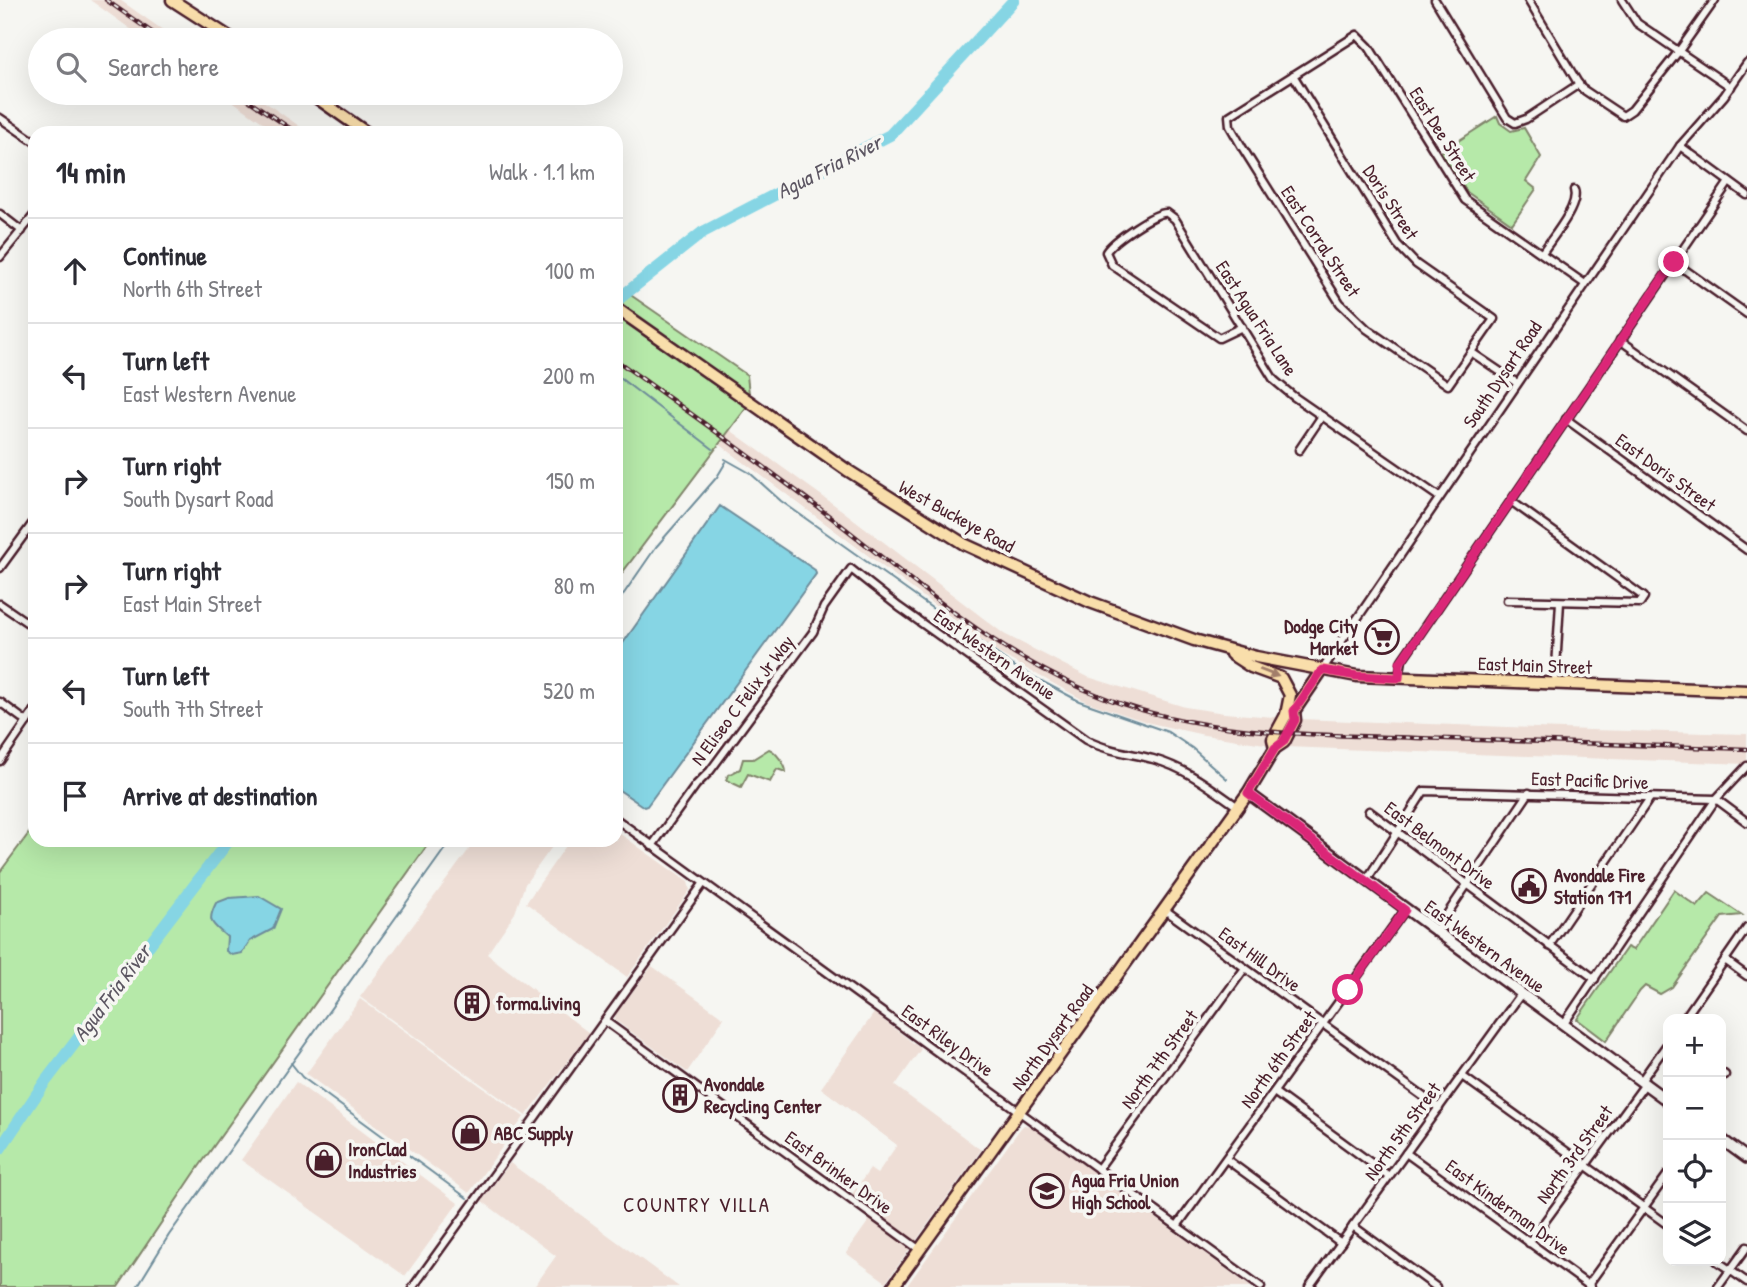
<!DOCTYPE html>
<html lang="en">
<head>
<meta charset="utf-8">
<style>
	body { margin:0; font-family:"Patrick Hand",sans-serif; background:#f7f7f7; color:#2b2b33 }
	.controls { position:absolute; right:21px; bottom:21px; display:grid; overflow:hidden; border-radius:14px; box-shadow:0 7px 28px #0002 }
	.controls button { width:63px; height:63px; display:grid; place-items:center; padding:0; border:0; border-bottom:2px solid #e1e1e2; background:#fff; color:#2b2b33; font:35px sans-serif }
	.stop { position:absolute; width:21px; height:21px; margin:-16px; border:5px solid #db2777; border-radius:50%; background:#fff }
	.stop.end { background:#db2777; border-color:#fff; box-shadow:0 2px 7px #0008 }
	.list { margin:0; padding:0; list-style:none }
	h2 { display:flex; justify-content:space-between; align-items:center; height:91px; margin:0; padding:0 28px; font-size:30px }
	h2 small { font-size:23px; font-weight:400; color:#7c7c81 }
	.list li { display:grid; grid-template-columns:46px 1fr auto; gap:21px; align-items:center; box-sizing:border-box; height:105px; padding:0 28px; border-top:2px solid #e1e1e2 }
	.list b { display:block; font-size:26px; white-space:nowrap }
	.list p { margin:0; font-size:23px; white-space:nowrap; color:#7c7c81 }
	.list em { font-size:23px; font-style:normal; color:#7c7c81 }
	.icon { flex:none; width:38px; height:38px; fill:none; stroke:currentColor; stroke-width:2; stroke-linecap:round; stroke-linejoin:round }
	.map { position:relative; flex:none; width:1747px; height:1287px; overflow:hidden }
	.search { position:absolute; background:#fff; box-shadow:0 7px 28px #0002; left:28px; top:28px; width:595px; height:77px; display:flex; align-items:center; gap:18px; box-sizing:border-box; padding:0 24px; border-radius:38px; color:#7c7c81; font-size:26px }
	.panel { position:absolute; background:#fff; box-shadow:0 7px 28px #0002; left:28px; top:126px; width:595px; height:721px; border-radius:21px }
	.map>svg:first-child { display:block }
	.built { fill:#eeded6 }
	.green { fill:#b6e9a9; stroke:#80846a; stroke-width:2 }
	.water { fill:#86d5e4; stroke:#6e8c9a; stroke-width:2 }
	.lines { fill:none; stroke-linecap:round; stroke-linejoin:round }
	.stream { stroke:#6e8c9a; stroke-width:2 }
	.river { stroke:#86d5e4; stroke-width:12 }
	.street-casing { stroke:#4a1f2b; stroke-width:11 }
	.secondary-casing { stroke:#4a1f2b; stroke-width:14 }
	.primary-casing { stroke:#4a1f2b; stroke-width:15 }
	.street { stroke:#f6f6f2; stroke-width:6 }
	.secondary { stroke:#f6f6f2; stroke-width:9 }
	.primary { stroke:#f9deab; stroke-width:10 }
	.rail-casing { stroke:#4a1f2b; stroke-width:4.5 }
	.rail { stroke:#f6f6f2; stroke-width:2; stroke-dasharray:5; stroke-linecap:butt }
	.oneway { fill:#a27e6b }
	.route { stroke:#db2777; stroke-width:9 }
	.labels { text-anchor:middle; stroke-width:7; stroke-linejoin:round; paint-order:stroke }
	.street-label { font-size:19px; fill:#4a1f2b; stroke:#f6f6f2 }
	.poi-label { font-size:19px; font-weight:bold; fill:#4a1f2b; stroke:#f6f6f2; text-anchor:start }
	.water-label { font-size:21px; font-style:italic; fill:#5c5662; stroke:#f6f6f2 }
	.neighbourhood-label { font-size:21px; letter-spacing:2px; fill:#4a1f2b; stroke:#f6f6f2 }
</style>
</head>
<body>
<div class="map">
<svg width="1747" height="1287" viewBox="0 0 1747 1287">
	<rect width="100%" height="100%" fill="#f6f6f2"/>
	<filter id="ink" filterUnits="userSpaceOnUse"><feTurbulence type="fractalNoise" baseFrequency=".0143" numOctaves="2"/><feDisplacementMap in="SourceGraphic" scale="14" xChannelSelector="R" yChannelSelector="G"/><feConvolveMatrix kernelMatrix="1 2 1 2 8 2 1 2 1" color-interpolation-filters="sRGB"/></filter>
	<g filter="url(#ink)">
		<g class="built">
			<polygon points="90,0 120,0 177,40 146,40"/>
			<polygon points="221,93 252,93 309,133 278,133"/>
			<polygon points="616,348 843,511 1004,634 1088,677 1185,707 1224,713 1299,719 1590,730 1747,734 1747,764 1285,747 1204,735 1150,723 1087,702 998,653 722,446 616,370"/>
			<polygon points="616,831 688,882 690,890 627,977 526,903 570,840 616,840"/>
			<polygon points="476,840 557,840 525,884 515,913 487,954 589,1033 526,1116 360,997"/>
			<polygon points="652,966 724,1018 687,1072 615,1020 616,1014"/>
			<polygon points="360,999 524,1117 469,1193 306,1074"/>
			<polygon points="874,1013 921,1049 895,1086 981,1150 886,1282 846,1253 875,1212 852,1194 870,1169 877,1174 897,1145 821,1088"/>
			<polygon points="296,1082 458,1203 405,1276 241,1160"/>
			<polygon points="1024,1125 1030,1126 1251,1287 906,1287 1020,1129"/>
			<polygon points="510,1163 679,1287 534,1287 556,1256 482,1201"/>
		</g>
		<g class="green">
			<polygon points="1497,116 1500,123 1511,131 1524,128 1541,157 1526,181 1536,189 1512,224 1467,192 1441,152"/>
			<polygon points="616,285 747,375 750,403 616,581"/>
			<path d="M769,749C775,751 786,765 786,772L777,769L770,782L748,774L741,787L726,780L728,775L740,769L743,759H753Z"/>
			<polygon points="35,825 35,840 431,840 196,1171 118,1287 0,1287 0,872"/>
			<polygon points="1674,890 1697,907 1709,893 1742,915 1722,917 1672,987 1660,994 1645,986 1640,991 1606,1041 1577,1019 1627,947 1633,950"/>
		</g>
		<g class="water">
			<polygon points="720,506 815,570 816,574 647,806 644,807 616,788 616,653"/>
			<path d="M259,896L281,909L273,929L250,941L242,953L232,955L226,951L227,937C212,923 206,923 216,903L229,898Z"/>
		</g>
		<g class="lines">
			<g class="stream">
				<polyline points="616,375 713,449"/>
				<polyline points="725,459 750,473 781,501 1015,667 1079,701 1168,732 1192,748 1227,779"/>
				<polyline points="616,605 656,547 717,477 726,462"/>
				<polyline points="291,1063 302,1077 467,1198"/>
				<polyline points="137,1287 169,1235 451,840"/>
			</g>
			<g class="river">
				<polyline points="616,301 703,232 890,135 1014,0"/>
				<polyline points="0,1149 45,1082 229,840"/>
			</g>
			<g class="street-casing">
				<g id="street">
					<polyline points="1435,0 1507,118 1515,123 1526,119 1579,84"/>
					<polyline points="1528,0 1581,88 1623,116 1632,110 1679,51 1715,0"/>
					<polyline points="1622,0 1637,23 1731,87"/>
					<polyline points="1293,75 1397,244 1416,264 1494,319 1448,385 1367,329 1340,303 1242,147 1230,126 1229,116 1357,35 1369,47 1465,200 1585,284"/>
					<polyline points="0,118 35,142"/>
					<polyline points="1680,146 1747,195"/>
					<polyline points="0,214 22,231"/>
					<path d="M1542,253C1551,239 1580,206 1574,190"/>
					<polyline points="0,257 35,214"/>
					<polyline points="1674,262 1747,314"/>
					<path d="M1242,327L1219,338L1112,265L1106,252C1113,241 1156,211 1167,213L1175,219L1274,380L1293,396L1439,497"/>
					<polyline points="1620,340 1747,431"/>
					<polyline points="1471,352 1517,383"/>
					<polyline points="1566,419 1747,550"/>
					<polyline points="1299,450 1322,416"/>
					<polyline points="0,568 35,520"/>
					<polyline points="1507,600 1640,603 1644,597 1511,501"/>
					<polyline points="0,604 35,628"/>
					<polyline points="1322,670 1680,146 1724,96 1747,63"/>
					<polyline points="1399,678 1402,660 1729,182"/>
					<polyline points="1555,684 1560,602"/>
					<polyline points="0,702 27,722"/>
					<polyline points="0,761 35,710"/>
					<polyline points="1369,811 1595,979"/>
					<polyline points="616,819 1261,1287"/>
					<path d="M652,846L696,785L710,771L813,632L824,607L851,569L899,607L1086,740C1107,751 1130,753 1153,759C1186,768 1211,788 1238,807"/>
					<polyline points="1366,881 1424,791 1716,799 1747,822"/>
					<polyline points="1165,910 1439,1108"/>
					<polyline points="1435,932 1529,793"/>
					<polyline points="1549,946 1650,798"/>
					<polyline points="1725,960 1747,976"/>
					<polyline points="1684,1019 1747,928"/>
					<polyline points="605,1021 920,1250"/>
					<polyline points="1563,1025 1716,799 1747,766"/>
					<polyline points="1721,1072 1725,1075"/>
					<polyline points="1462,1076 1668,1225"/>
					<polyline points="1641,1081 1668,1043"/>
					<polyline points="1274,1092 1389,1176"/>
					<polyline points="1406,1153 1591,1287"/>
					<polyline points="1226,1159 1341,1243"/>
					<polyline points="1098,1169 1245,968"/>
					<polyline points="1177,1226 1405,910"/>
					<polyline points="1353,1226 1436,1287"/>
					<polyline points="1529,1243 1645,1084"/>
					<polyline points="1717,1261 1747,1282"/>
					<polyline points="1588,1285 1668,1174"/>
					<polyline points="413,1287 703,884"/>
					<polyline points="1309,1287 1521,994"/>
					<polyline points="1718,1287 1747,1247"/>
				</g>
			</g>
			<g class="secondary-casing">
				<g id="secondary">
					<polyline points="1248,793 1668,1101"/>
					<polyline points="1721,1139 1747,1158"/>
				</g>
			</g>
			<g class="primary-casing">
				<g id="primary">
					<polyline points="172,0 234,40"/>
					<polyline points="310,93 367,133"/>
					<polyline points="616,308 847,470 964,544 1090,602 1194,640 1256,657 1357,676 1747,691"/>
					<polyline points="1231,654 1251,667 1281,678 1290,695 1286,715"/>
					<polyline points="1275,748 1273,739 1286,715 1294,711 1322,670"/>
					<polyline points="893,1287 1248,793 1275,748 1284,742 1295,720 1294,711"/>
				</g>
			</g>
			<use href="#street" class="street"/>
			<use href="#secondary" class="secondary"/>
			<use href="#primary" class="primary"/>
			<g class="rail-casing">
				<g id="rail">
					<polyline points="106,0 163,40"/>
					<polyline points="238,93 297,133"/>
					<path d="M616,360C690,413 765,466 837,522C923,589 1005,661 1108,699C1206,736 1313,734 1416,738C1526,741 1637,745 1747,749"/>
				</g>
			</g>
			<use href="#rail" class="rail"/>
		</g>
		<defs><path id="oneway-solid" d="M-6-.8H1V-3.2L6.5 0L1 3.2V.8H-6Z" transform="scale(1.75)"/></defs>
		<use class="oneway" href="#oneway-solid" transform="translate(1269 673) rotate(21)"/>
	</g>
	<g class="lines" filter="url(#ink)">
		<polyline class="route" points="1348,990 1405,910 1248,793 1275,748 1283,742 1295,720 1294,711 1322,670 1357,676 1399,678 1400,663 1674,262"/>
	</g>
	<defs>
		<g id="supermarket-ring" transform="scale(1.75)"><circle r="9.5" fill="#f6f6f2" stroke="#4a1f2b" stroke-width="1.5"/><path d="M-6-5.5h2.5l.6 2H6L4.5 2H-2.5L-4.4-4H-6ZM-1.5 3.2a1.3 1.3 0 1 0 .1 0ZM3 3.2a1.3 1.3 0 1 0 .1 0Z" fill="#4a1f2b"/></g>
		<g id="civic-ring" transform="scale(1.75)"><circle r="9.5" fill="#f6f6f2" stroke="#4a1f2b" stroke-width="1.5"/><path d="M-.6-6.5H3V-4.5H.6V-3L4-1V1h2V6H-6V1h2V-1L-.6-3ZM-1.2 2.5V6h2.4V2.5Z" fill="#4a1f2b"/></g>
		<g id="building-ring" transform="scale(1.75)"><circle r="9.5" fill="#f6f6f2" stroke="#4a1f2b" stroke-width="1.5"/><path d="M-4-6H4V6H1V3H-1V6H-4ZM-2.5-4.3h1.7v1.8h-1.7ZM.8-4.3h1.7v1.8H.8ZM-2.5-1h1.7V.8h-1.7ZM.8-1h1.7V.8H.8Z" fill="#4a1f2b"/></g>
		<g id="shop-ring" transform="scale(1.75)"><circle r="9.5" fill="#f6f6f2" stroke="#4a1f2b" stroke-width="1.5"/><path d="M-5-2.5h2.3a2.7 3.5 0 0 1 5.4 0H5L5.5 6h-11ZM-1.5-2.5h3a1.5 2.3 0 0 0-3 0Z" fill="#4a1f2b"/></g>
		<g id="school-ring" transform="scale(1.75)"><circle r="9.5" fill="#f6f6f2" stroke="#4a1f2b" stroke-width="1.5"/><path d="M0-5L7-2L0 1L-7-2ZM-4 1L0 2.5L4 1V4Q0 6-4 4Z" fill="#4a1f2b"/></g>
	</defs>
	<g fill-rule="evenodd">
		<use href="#supermarket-ring" x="1382" y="637"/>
		<use href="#civic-ring" x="1529" y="886"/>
		<use href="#building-ring" x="472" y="1003"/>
		<use href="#building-ring" x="680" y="1095"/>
		<use href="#shop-ring" x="470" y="1133"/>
		<use href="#shop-ring" x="324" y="1160"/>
		<use href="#school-ring" x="1047" y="1191"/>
	</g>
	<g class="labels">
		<g class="street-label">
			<text transform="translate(1443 134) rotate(58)" y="7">East Dee Street</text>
			<text transform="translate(1391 202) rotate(57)" y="7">Doris Street</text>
			<text transform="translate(1321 241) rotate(57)" y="7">East Corral Street</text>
			<text transform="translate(1257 318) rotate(57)" y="7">East Agua Fria Lane</text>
			<text transform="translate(1502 374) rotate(-56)" y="7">South Dysart Road</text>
			<text transform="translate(1666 472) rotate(36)" y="7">East Doris Street</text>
			<text transform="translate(957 516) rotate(29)" y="7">West Buckeye Road</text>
			<text transform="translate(995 654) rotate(35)" y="7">East Western Avenue</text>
			<text transform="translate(1535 665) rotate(2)" y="7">East Main Street</text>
			<text transform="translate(742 700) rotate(-53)" y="7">N Eliseo C Felix Jr Way</text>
			<text transform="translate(1590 780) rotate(2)" y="7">East Pacific Drive</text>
			<text transform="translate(1440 845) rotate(37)" y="7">East Belmont Drive</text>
			<text transform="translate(1485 946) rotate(36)" y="7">East Western Avenue</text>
			<text transform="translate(1260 959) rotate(36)" y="7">East Hill Drive</text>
			<text transform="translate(1052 1037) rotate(-54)" y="7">North Dysart Road</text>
			<text transform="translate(948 1040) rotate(36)" y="7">East Riley Drive</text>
			<text transform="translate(1159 1059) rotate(-54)" y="7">North 7th Street</text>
			<text transform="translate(1278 1059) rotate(-54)" y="7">North 6th Street</text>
			<text transform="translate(1402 1131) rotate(-54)" y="7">North 5th Street</text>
			<text transform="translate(1574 1154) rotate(-54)" y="7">North 3rd Street</text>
			<text transform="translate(839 1172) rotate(36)" y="7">East Brinker Drive</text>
			<text transform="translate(1508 1207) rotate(36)" y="7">East Kinderman Drive</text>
		</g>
		<g class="poi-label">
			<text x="1358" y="633" text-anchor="end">Dodge City<tspan x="1358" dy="22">Market</tspan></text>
			<text x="1554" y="882">Avondale Fire<tspan x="1554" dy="22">Station 171</tspan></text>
			<text x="496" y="1010">forma.living</text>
			<text x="704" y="1091">Avondale<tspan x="704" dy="22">Recycling Center</tspan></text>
			<text x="494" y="1140">ABC Supply</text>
			<text x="348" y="1156">IronClad<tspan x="348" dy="22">Industries</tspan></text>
			<text x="1072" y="1187">Agua Fria Union<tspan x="1072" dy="22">High School</tspan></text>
		</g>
		<g class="water-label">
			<text transform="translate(829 167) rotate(-27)" y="7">Agua Fria River</text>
			<text transform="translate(112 993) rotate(-53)" y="7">Agua Fria River</text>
		</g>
		<g class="neighbourhood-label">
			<text x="697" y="1212">COUNTRY VILLA</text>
		</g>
	</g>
</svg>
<div class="controls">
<button>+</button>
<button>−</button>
<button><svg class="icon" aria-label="locate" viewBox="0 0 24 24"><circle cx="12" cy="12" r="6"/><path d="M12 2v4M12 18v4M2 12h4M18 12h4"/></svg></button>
<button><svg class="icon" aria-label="layers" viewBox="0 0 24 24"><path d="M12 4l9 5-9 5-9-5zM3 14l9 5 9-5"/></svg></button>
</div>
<div class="stop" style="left:1348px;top:990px"></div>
<div class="stop end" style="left:1674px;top:262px"></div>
<div class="search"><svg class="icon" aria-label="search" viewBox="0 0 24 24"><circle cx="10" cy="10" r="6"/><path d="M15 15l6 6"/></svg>Search here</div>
<section class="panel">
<h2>14 min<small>Walk · 1.1 km</small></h2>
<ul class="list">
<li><svg class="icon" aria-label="ahead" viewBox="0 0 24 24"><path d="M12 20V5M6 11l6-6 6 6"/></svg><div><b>Continue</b><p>North 6th Street</p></div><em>100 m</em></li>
<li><svg class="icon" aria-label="left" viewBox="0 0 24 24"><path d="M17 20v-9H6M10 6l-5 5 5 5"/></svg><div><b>Turn left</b><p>East Western Avenue</p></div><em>200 m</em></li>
<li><svg class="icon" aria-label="right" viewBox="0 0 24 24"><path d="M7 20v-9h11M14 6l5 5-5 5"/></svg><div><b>Turn right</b><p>South Dysart Road</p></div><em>150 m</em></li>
<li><svg class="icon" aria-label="right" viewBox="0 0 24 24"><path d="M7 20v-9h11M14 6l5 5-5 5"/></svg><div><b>Turn right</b><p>East Main Street</p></div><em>80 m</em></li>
<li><svg class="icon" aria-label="left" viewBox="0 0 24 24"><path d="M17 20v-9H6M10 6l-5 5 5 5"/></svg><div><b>Turn left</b><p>South 7th Street</p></div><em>520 m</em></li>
<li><svg class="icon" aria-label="arrive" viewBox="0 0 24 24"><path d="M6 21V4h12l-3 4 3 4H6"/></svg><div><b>Arrive at destination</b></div></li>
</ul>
</section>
</div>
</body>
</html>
